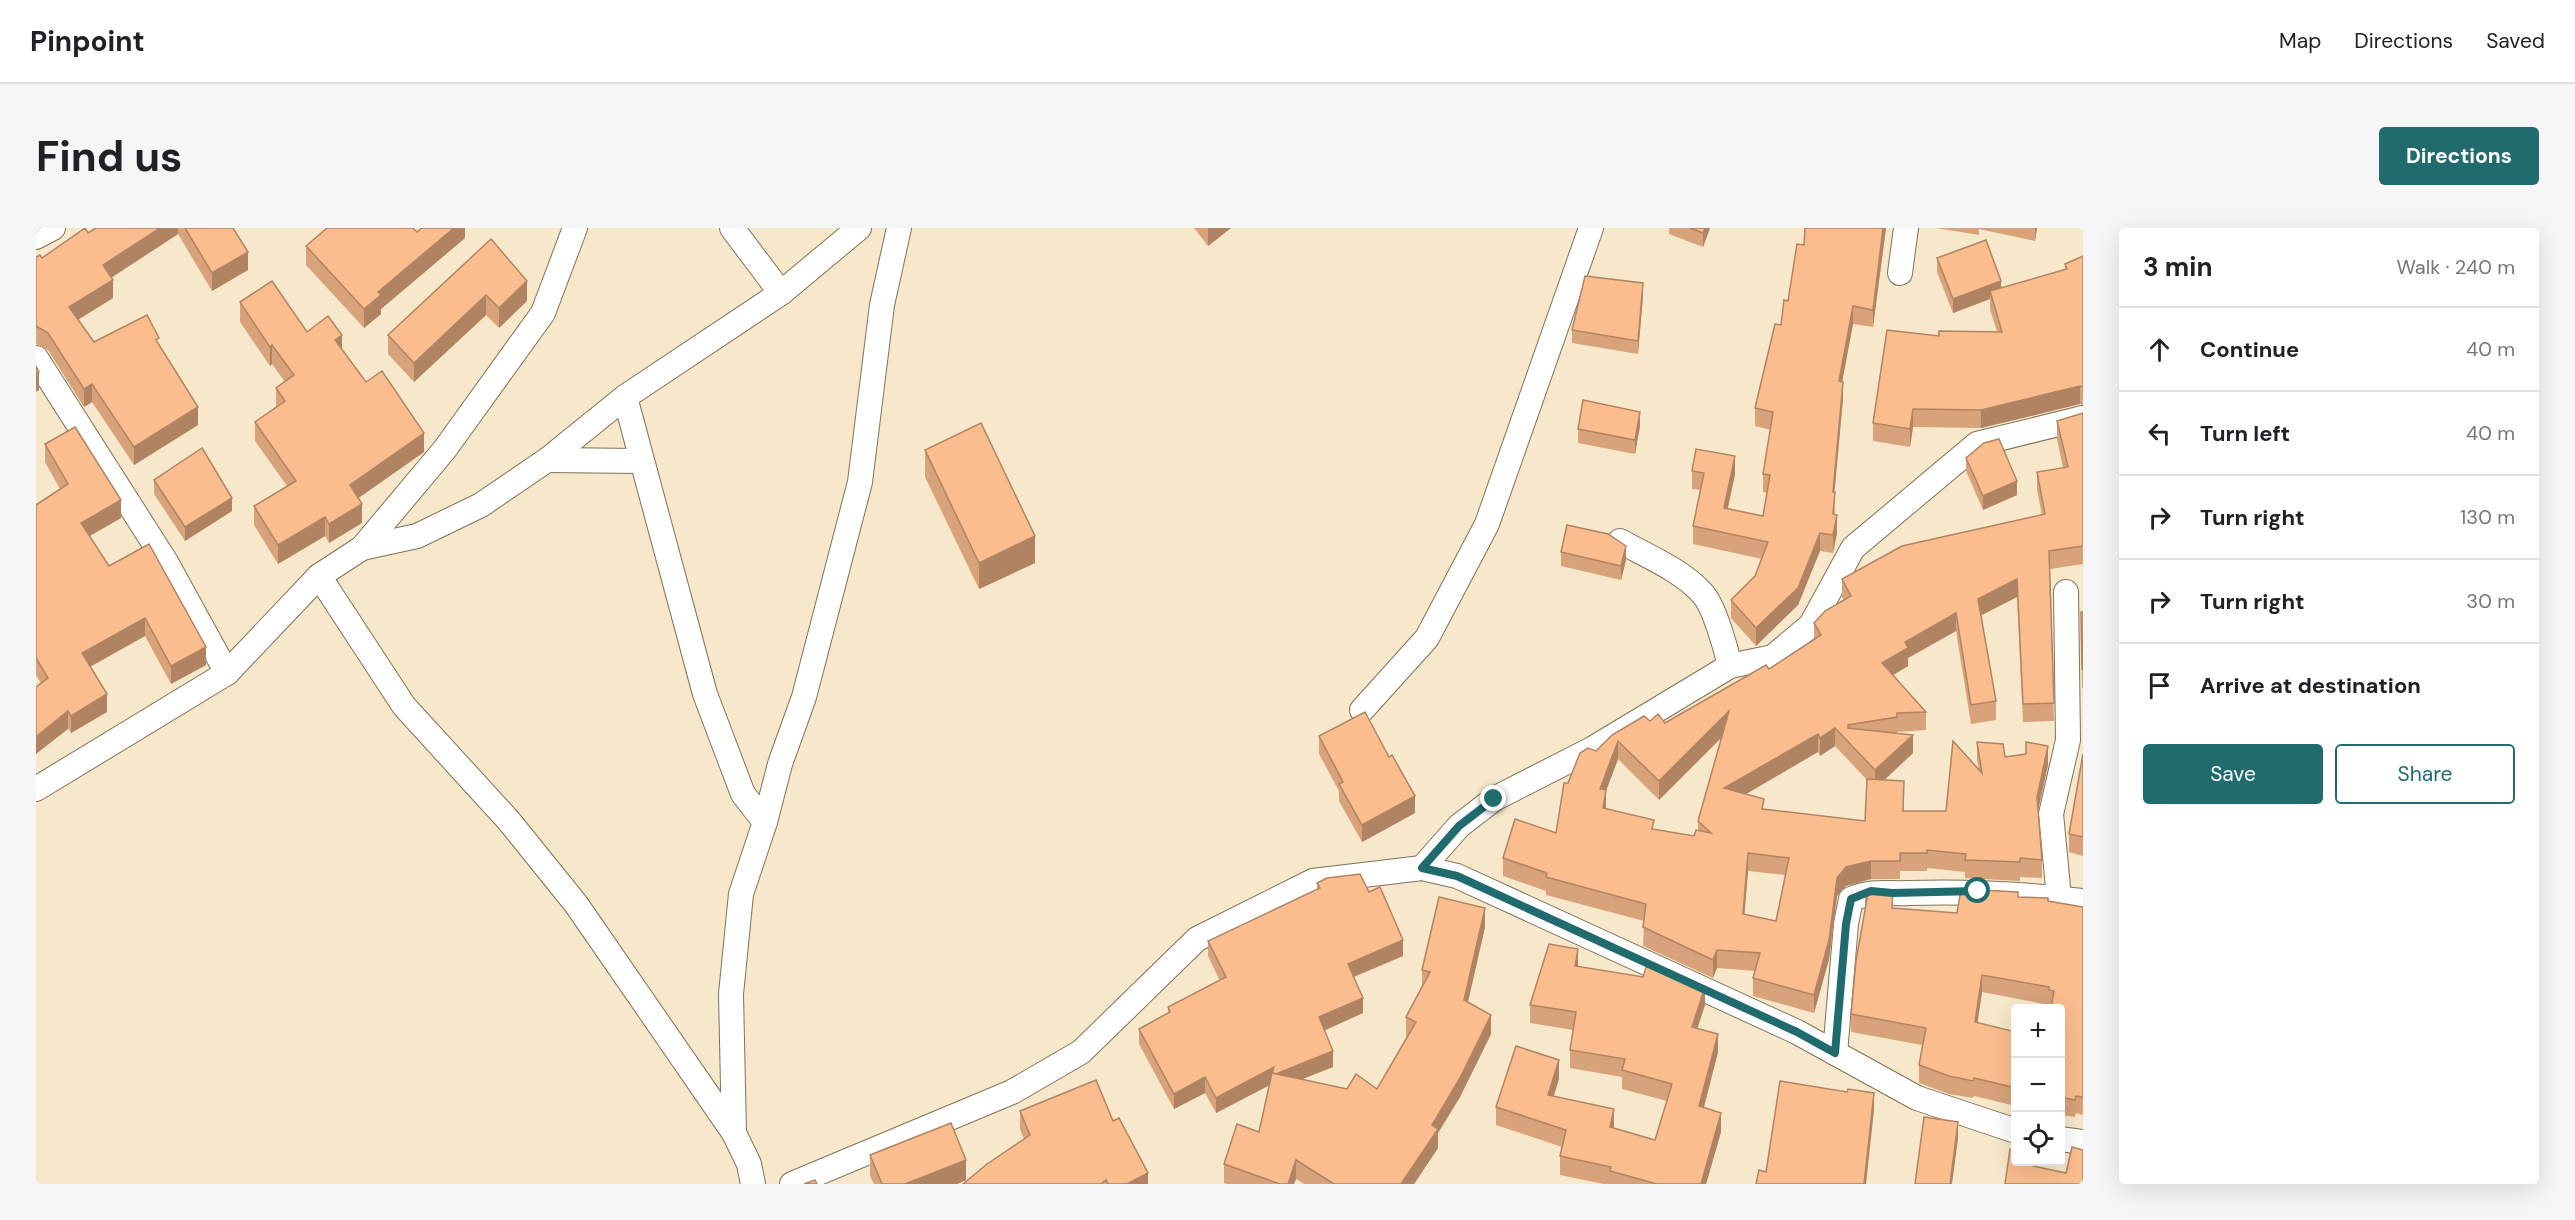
<!DOCTYPE html>
<html lang="en">
<head>
<meta charset="utf-8">
<style>
	body { margin:0; font-family:"DM Sans",sans-serif; background:#f6f6f6; color:#202124 }
	.controls { position:absolute; right:18px; bottom:18px; display:grid; overflow:hidden; border-radius:6px; box-shadow:0 6px 24px #0002 }
	.controls button { width:54px; height:54px; display:grid; place-items:center; padding:0; border:0; border-bottom:2px solid #e0e0e0; background:#fff; color:#202124; font:30px sans-serif }
	.stop { position:absolute; width:18px; height:18px; margin:-14px; border:4px solid #1f6b6e; border-radius:50%; background:#fff }
	.stop.end { background:#1f6b6e; border-color:#fff; box-shadow:0 2px 6px #0008 }
	.list { margin:0; padding:0; list-style:none }
	h2 { display:flex; justify-content:space-between; align-items:center; height:78px; margin:0; padding:0 24px; font-size:26px }
	h2 small { font-size:20px; font-weight:400; color:#757577 }
	.list li { display:grid; grid-template-columns:39px 1fr auto; gap:18px; align-items:center; box-sizing:border-box; height:84px; padding:0 24px; border-top:2px solid #e0e0e0 }
	.list b { display:block; font-size:22px; white-space:nowrap }
	.list em { font-size:20px; font-style:normal; color:#757577 }
	.actions { display:flex; gap:12px; padding:18px 24px }
	.actions a { flex:1; padding:14px 0; border:2px solid #1f6b6e; border-radius:6px; text-align:center; font-size:21px; color:#1f6b6e }
	.actions .main { background:#1f6b6e; color:#fff }
	.icon { flex:none; width:33px; height:33px; fill:none; stroke:currentColor; stroke-width:2; stroke-linecap:round; stroke-linejoin:round }
	.map { position:relative; flex:none; width:2047px; height:956px; overflow:hidden; border-radius:6px }
	header { display:flex; align-items:center; gap:36px; box-sizing:border-box; height:84px; padding:0 30px; background:#fff; border-bottom:2px solid #e0e0e0 }
	header strong { font-size:28px }
	nav { display:flex; gap:33px; margin-inline-start:auto; font-size:21px }
	.intro { display:flex; align-items:center; justify-content:space-between; box-sizing:border-box; height:144px; padding:0 36px }
	h1 { margin:0; font-size:42px }
	.button { padding:15px 27px; border-radius:6px; background:#1f6b6e; color:#fff; font-size:21px; font-weight:700 }
	main { display:flex; gap:36px; padding:0 36px }
	aside { flex:1; background:#fff; border-radius:6px; box-shadow:0 6px 24px #0002 }
	.map>svg:first-child { display:block }
	.lines { fill:none; stroke-linecap:round; stroke-linejoin:round }
	.minor-casing { stroke:#7f7257; stroke-width:26 }
	.minor { stroke:#fff; stroke-width:24 }
	.wall { fill:#d8a37a; fill-rule:evenodd }
	.shaded-wall { fill:#b08463 }
	.building { fill:#fbbd8e; stroke:#b08463; stroke-width:1.5; fill-rule:evenodd }
	.route { stroke:#1f6b6e; stroke-width:8 }
</style>
</head>
<body>
<header>
<strong>Pinpoint</strong>
<nav><a>Map</a><a>Directions</a><a>Saved</a></nav>
</header>
<div class="intro"><h1>Find us</h1><a class="button">Directions</a></div>
<main>
<div class="map">
<svg width="2047" height="956" viewBox="0 0 2047 956">
	<rect width="100%" height="100%" fill="#f7e8cb"/>
	<g class="lines">
		<g class="minor-casing">
			<g id="minor">
				<polyline points="539,0 507,85 409,221 326,320 283,348 368,478 473,593 540,676 698,905 713,936 717,956"/>
				<polyline points="696,0 745,65"/>
				<polyline points="0,9 17,0"/>
				<polyline points="1864,45 1870,0"/>
				<polyline points="0,130 130,334 191,445"/>
				<polyline points="589,169 669,466 707,566 729,594 705,666 695,766 698,905"/>
				<polyline points="511,232 605,233"/>
				<path d="M1584,313C1611,328 1645,342 1666,365C1678,377 1690,421 1694,438"/>
				<polyline points="326,320 381,308 445,277 511,232 589,169 745,65 823,0"/>
				<polyline points="1326,482 1391,410 1451,296 1555,0"/>
				<polyline points="0,561 191,445 283,348"/>
				<polyline points="729,594 744,536 768,469 824,254 846,77 863,0"/>
				<polyline points="1386,640 1423,598 1458,571 1556,521 1694,438 1737,429 1775,397 1817,320 1941,216 2047,190"/>
				<polyline points="2023,670 2015,586 2032,512 2030,364"/>
				<path d="M1799,825L1810,696L1815,671C1838,662 1849,666 1873,665C1933,663 1988,666 2047,673"/>
				<polyline points="2024,911 2047,914"/>
				<polyline points="756,956 976,864 1045,824 1161,711 1277,653 1386,640 1421,648 1761,804 1881,870 1980,903"/>
			</g>
		</g>
		<use href="#minor" class="minor"/>
	</g>
	<g class="wall">
		<polygon points="60,0 197,0 212,42 176,63 142,6 75,50 77,70 42,92 58,114 123,117 162,197 98,237 56,174 48,179 12,122 0,116 0,29 6,30"/>
		<polygon points="429,0 429,10 345,81 345,86 328,100 270,37 270,18 381,4"/>
		<polygon points="1158,0 1195,0 1172,18"/>
		<polygon points="1633,0 1674,0 1667,19 1633,6"/>
		<polygon points="1769,0 1850,0 1837,99 1817,96 1806,153 1807,171 1798,264 1799,287 1801,305 1797,325 1784,323 1762,377 1720,418 1695,390 1695,372 1719,348 1726,331 1657,316 1657,298 1664,262 1656,261 1656,243 1699,246 1692,280 1727,288 1731,265 1727,264 1727,246 1735,202 1719,198 1719,180 1752,73 1768,17"/>
		<polygon points="1900,0 2001,0 1999,13 1943,1 1943,7"/>
		<polygon points="455,11 491,73 463,100 450,87 378,154 352,126 352,107"/>
		<polygon points="2047,28 2047,177 2044,176 1945,200 1877,199 1874,219 1837,213 1837,195 1903,108 1961,104 1954,81 1954,71 1917,85 1901,44 1901,30 1965,60 2029,41 2029,36"/>
		<polygon points="1607,68 1602,126 1536,115 1536,102"/>
		<polygon points="204,74 271,104 306,122 330,154 388,224 322,270 326,295 293,315 289,308 242,336 218,297 218,278 251,258 219,213 219,194 240,179 240,160 249,154 236,136 234,138 204,94"/>
		<path d="M2047,185V336L2014,341L2018,493L1987,494L1981,369L1945,387L1960,473V492L1935,496L1920,403L1872,430V438L1857,447L1890,484V502L1861,504V505L1877,525L1848,551L1868,571V583H1910L1943,541L1941,532V514L1969,529L1990,526V514L2012,537L2002,582L2006,632V650L1984,649V653L1929,650V644L1891,640V643H1864V651H1835L1810,658L1801,668L1793,731L1778,785L1717,768V750L1719,743L1681,740L1677,750L1607,718L1608,693L1510,667V663L1467,648V630L1520,605L1532,555L1560,523L1614,493L1629,495L1733,441L1778,411V395L1808,372L1806,369V351L2006,287L2001,262V244L2027,240L2021,211V193ZM1686,509L1662,593V602L1658,608L1618,601L1570,580V563L1582,531L1623,572ZM1799,518L1831,552L1829,593L1728,581L1709,566L1782,524L1784,528ZM1712,643L1749,647L1740,693L1708,687Z"/>
		<polygon points="1604,198 1599,226 1542,215 1542,201"/>
		<polygon points="9,216 85,290 53,308 73,338 170,437 135,456 109,408 54,439 71,484 35,505 0,447 0,277 24,261 9,234"/>
		<polygon points="889,222 999,335 943,361 889,249"/>
		<polygon points="1930,230 1981,267 1947,282 1930,243"/>
		<polygon points="118,252 196,283 149,313 118,266"/>
		<polygon points="1525,324 1590,332 1585,352 1525,338"/>
		<polygon points="2047,384 2047,460 2046,460 2045,403"/>
		<polygon points="1283,508 1379,585 1326,614 1303,573 1303,563 1283,526"/>
		<polygon points="2047,526 2047,628 2033,624 2033,606"/>
		<polygon points="1281,655 1367,728 1318,749 1327,785 1288,802 1297,839 1266,851 1311,861 1341,861 1372,809 1370,808 1370,789 1386,758 1386,742 1449,699 1432,774 1455,806 1424,869 1402,905 1402,920 1378,956 1268,956 1260,951 1258,956 1191,956 1188,955 1188,936 1223,904 1233,857 1180,885 1169,865 1138,881 1103,816 1103,801 1132,786 1132,779 1184,753 1172,728 1172,713 1281,661"/>
		<polygon points="1857,662 1857,680 1921,685 1982,669 2047,679 2047,887 2040,885 2039,889 2025,887 2025,780 2013,780 2013,777 1946,764 1941,795 1980,804 1980,878 1938,868 1937,870 1913,866 1883,855 1883,837 1886,817 1815,804 1815,786 1829,682 1829,664"/>
		<polygon points="1542,738 1669,777 1661,800 1682,824 1668,880 1685,904 1670,956 1568,956 1524,947 1524,928 1526,919 1460,897 1460,879 1523,851 1518,868 1578,900 1619,912 1631,873 1586,861 1586,849 1534,840 1534,822 1537,802 1494,795 1494,777"/>
		<polygon points="984,883 1077,893 1112,956 927,956 988,911 984,901"/>
		<polygon points="834,927 930,952 921,956 838,956 834,948"/>
	</g>
	<g class="shaded-wall">
		<polygon points="124,0 142,0 142,6 67,55 67,37"/>
		<polygon points="418,0 429,0 429,10 345,81 345,86 328,100 328,81 342,64"/>
		<polygon points="1172,0 1195,0 1172,18"/>
		<polygon points="1669,0 1674,0 1667,19 1667,5"/>
		<polygon points="1847,0 1850,0 1837,99 1837,82"/>
		<polygon points="1999,0 2001,0 1999,13"/>
		<polygon points="212,24 212,42 176,63 176,45"/>
		<polygon points="77,52 77,70 33,97 33,79"/>
		<polygon points="491,53 491,73 463,100 463,80"/>
		<polygon points="1965,53 1965,67 1954,63 1954,71 1917,85 1917,71"/>
		<polygon points="1607,55 1607,68 1602,126 1602,113"/>
		<polygon points="450,67 450,87 378,154 378,135"/>
		<polygon points="1817,78 1817,96 1803,171 1803,153"/>
		<polygon points="306,107 306,126 299,112"/>
		<polygon points="236,117 236,136 234,138 234,119"/>
		<polygon points="3,144 3,162 0,164 0,146"/>
		<polygon points="1807,154 1807,171 1797,281 1797,264"/>
		<polygon points="56,156 56,174 48,179 48,161"/>
		<polygon points="2044,158 2044,176 1945,200 1945,182"/>
		<polygon points="162,179 162,197 98,237 98,219"/>
		<polygon points="1877,181 1877,199 1874,219 1874,201"/>
		<polygon points="1604,184 1604,198 1599,226 1599,212"/>
		<polygon points="388,205 388,224 314,276 314,257"/>
		<polygon points="1699,228 1699,246 1688,297 1688,280"/>
		<polygon points="1981,253 1981,267 1947,282 1947,268"/>
		<polygon points="196,270 196,283 149,313 149,299"/>
		<polygon points="85,272 85,290 45,313 45,295"/>
		<polygon points="326,276 326,295 293,315 293,296"/>
		<polygon points="1801,287 1801,305 1797,325 1797,307"/>
		<polygon points="289,289 289,308 242,336 242,317"/>
		<polygon points="1784,305 1784,323 1762,377 1720,418 1720,400"/>
		<polygon points="999,308 999,335 943,361 943,335"/>
		<polygon points="1590,318 1590,332 1585,352 1585,338"/>
		<polygon points="1981,351 1981,369 1942,389 1942,371"/>
		<polygon points="1920,385 1920,403 1872,430 1872,438 1846,454 1846,435 1869,414"/>
		<polygon points="109,390 109,408 46,443 46,425"/>
		<polygon points="170,419 170,437 135,456 135,438"/>
		<polygon points="71,466 71,484 35,505 35,488"/>
		<polygon points="32,483 32,501 0,526 0,509"/>
		<polygon points="1693,483 1693,502 1623,572 1623,553"/>
		<polygon points="1799,500 1799,518 1784,528 1784,510"/>
		<polygon points="1782,506 1782,524 1688,579 1688,560"/>
		<polygon points="1877,507 1877,525 1839,561 1839,542"/>
		<polygon points="1582,513 1582,531 1570,563 1570,581 1567,598 1564,561"/>
		<polygon points="2012,518 2012,537 2001,587 2001,569"/>
		<polygon points="1379,568 1379,585 1326,614 1326,597"/>
		<polygon points="1712,625 1712,643 1707,705 1707,686"/>
		<polygon points="1835,633 1835,651 1810,658 1801,668 1793,731 1778,785 1778,767 1801,650 1810,639"/>
		<polygon points="1449,680 1449,699 1428,791 1428,772"/>
		<polygon points="1367,712 1367,728 1312,751 1312,736"/>
		<polygon points="1542,721 1542,739 1539,738"/>
		<polygon points="1681,722 1681,740 1677,750 1677,732"/>
		<polygon points="1946,747 1946,764 1939,812 1939,794"/>
		<polygon points="1669,759 1669,777 1656,817 1656,799"/>
		<polygon points="1327,770 1327,785 1283,805 1283,789"/>
		<polygon points="1455,787 1455,806 1424,869 1402,905 1402,920 1378,956 1365,956 1396,897"/>
		<polygon points="1682,806 1682,824 1663,897 1663,878"/>
		<polygon points="1297,823 1297,839 1236,863 1236,856 1180,885 1180,870 1238,839"/>
		<polygon points="1523,832 1523,851 1512,885 1512,867"/>
		<polygon points="1169,849 1169,865 1138,881 1138,866"/>
		<polygon points="1838,865 1838,882 1830,956 1828,956"/>
		<polygon points="1578,881 1578,900 1574,899"/>
		<polygon points="1685,885 1685,904 1670,956 1665,956"/>
		<polygon points="1922,894 1922,911 1916,956 1914,956"/>
		<polygon points="930,932 930,952 921,956 869,956"/>
		<polygon points="1260,932 1260,951 1258,956 1252,956"/>
		<polygon points="1112,945 1112,956 1091,956"/>
	</g>
	<g class="building">
		<polygon points="49,0 52,5 60,0 124,0 67,37 77,52 33,79 58,114 111,87 123,110 120,112 162,179 98,219 56,156 48,161 12,105 0,98 0,29 4,27 6,30"/>
		<polygon points="149,0 197,0 212,24 176,45"/>
		<polygon points="291,0 377,0 381,4 386,0 418,0 342,64 345,67 328,81 270,18"/>
		<polygon points="1654,0 1669,0 1667,5"/>
		<polygon points="1769,0 1847,0 1837,82 1817,78 1803,153 1807,154 1797,264 1799,264 1797,286 1801,287 1797,307 1784,305 1762,360 1720,400 1695,372 1719,348 1732,314 1657,298 1668,245 1656,243 1660,221 1699,228 1688,280 1727,288 1734,247 1727,246 1737,184 1719,180 1739,96 1745,97 1748,72 1752,73 1761,16 1768,17"/>
		<polygon points="455,11 491,53 463,80 450,67 378,135 352,107"/>
		<polygon points="1950,12 1965,53 1917,71 1901,30"/>
		<polygon points="2047,28 2047,159 2044,158 1945,182 1877,181 1874,201 1837,195 1851,102 1903,108 1903,103 1966,104 1954,63 2031,41 2029,36"/>
		<polygon points="1549,48 1607,55 1602,113 1536,102"/>
		<polygon points="236,53 271,104 292,88 306,107 299,112 330,154 346,143 388,205 314,257 326,276 293,296 289,289 242,317 218,278 260,253 219,194 249,173 240,160 258,147 236,117 234,119 204,74"/>
		<polygon points="0,138 3,144 0,146"/>
		<polygon points="1547,172 1604,184 1599,212 1542,201"/>
		<path d="M2047,185V318L2013,323L2018,475L1987,476L1981,351L1942,371L1960,473L1935,477L1920,385L1869,414L1872,420L1846,435L1890,484L1861,485V489L1812,497V500L1877,507L1839,542L1799,500L1784,510L1782,506L1688,560L1728,571L1726,581L1829,593L1831,551L1868,553L1867,583H1910L1917,513L1946,545L1941,514L1967,516L1969,529L1990,526V514L2012,518L2001,569L2006,632L1984,630V634L1929,632L1930,626L1891,622V625H1864V633H1835L1810,639L1801,650L1793,712L1778,767L1717,750L1724,725L1681,722L1677,732L1607,699L1610,676L1510,649L1511,645L1467,630L1479,591L1520,605L1528,555H1532L1544,525L1552,520L1560,523L1576,507L1608,488L1614,493L1622,486L1629,495L1730,437L1733,441L1785,407L1778,395L1789,383L1815,368L1806,351L1866,318L2009,286L2001,244L2032,239L2021,193ZM1693,483L1662,593L1675,605L1660,602L1658,608L1616,601L1618,592L1567,580L1570,562L1564,561L1582,513L1623,553ZM1712,625L1753,630L1740,693L1707,686Z"/>
		<polygon points="945,195 999,308 943,335 889,222"/>
		<polygon points="39,199 85,272 45,295 73,338 113,316 170,419 135,438 109,390 46,425 71,466 35,488 32,483 0,509 0,459 12,450 0,430 0,277 32,256 9,216"/>
		<polygon points="1963,211 1981,253 1947,268 1930,230 1948,215"/>
		<polygon points="166,220 196,270 149,299 118,252"/>
		<polygon points="1531,297 1572,306 1590,318 1585,338 1525,324"/>
		<polygon points="2045,384 2047,384 2047,441 2046,441"/>
		<polygon points="1329,484 1353,529 1356,527 1379,568 1326,597 1303,556 1307,554 1283,508"/>
		<polygon points="2047,526 2047,609 2033,606"/>
		<polygon points="1324,646 1333,664 1344,659 1367,712 1312,736 1327,770 1283,789 1297,823 1240,846 1236,845 1238,839 1180,870 1169,849 1138,866 1103,801 1134,784 1132,779 1190,749 1172,713 1284,660 1281,655 1291,650"/>
		<polygon points="1925,661 1982,664 1982,669 2012,670 2012,673 2047,679 2047,869 2040,868 2039,872 2025,869 2025,780 2015,780 2018,763 2013,762 2013,759 1946,747 1939,794 1980,804 1980,860 1938,850 1937,853 1913,848 1883,837 1890,800 1815,786 1820,733 1832,665 1829,664 1857,662 1856,680 1921,685"/>
		<polygon points="1403,669 1449,680 1428,772 1455,787 1424,850 1396,897 1402,901 1365,956 1298,956 1260,932 1252,956 1244,956 1188,936 1201,896 1223,904 1236,845 1311,861 1320,846 1341,861 1380,794 1370,789 1394,744 1386,742"/>
		<polygon points="1513,716 1542,721 1539,738 1607,749 1612,733 1669,759 1656,799 1682,806 1663,878 1685,885 1665,956 1621,956 1574,943 1575,939 1524,928 1530,902 1460,879 1480,818 1523,832 1512,867 1578,881 1574,899 1619,912 1636,856 1586,842 1589,831 1534,822 1540,784 1494,777"/>
		<polygon points="1060,852 1077,893 1083,890 1112,945 1091,956 1072,956 1070,952 1065,956 927,956 951,936 994,907 984,883"/>
		<polygon points="1744,853 1811,864 1812,861 1838,865 1828,956 1720,956 1723,942 1730,944"/>
		<polygon points="1888,889 1922,894 1914,956 1879,956"/>
		<polygon points="915,895 930,932 869,956 846,956 834,927"/>
		<polygon points="2036,919 2047,922 2047,956 1969,956 1974,921 1980,922 1980,933 1997,933 1997,938 2030,945"/>
		<polygon points="779,952 781,956 768,956"/>
	</g>
	<g class="lines">
		<polyline class="route" points="1458,571 1423,598 1386,640 1421,648 1761,804 1799,825 1810,696 1815,671 1835,663 1856,665 1942,663"/>
	</g>
</svg>
<div class="controls">
<button>+</button>
<button>−</button>
<button><svg class="icon" aria-label="locate" viewBox="0 0 24 24"><circle cx="12" cy="12" r="6"/><path d="M12 2v4M12 18v4M2 12h4M18 12h4"/></svg></button>
</div>
<div class="stop" style="left:1942px;top:663px"></div>
<div class="stop end" style="left:1458px;top:571px"></div>
</div>
<aside>
<h2>3 min<small>Walk · 240 m</small></h2>
<ul class="list">
<li><svg class="icon" aria-label="ahead" viewBox="0 0 24 24"><path d="M12 20V5M6 11l6-6 6 6"/></svg><div><b>Continue</b></div><em>40 m</em></li>
<li><svg class="icon" aria-label="left" viewBox="0 0 24 24"><path d="M17 20v-9H6M10 6l-5 5 5 5"/></svg><div><b>Turn left</b></div><em>40 m</em></li>
<li><svg class="icon" aria-label="right" viewBox="0 0 24 24"><path d="M7 20v-9h11M14 6l5 5-5 5"/></svg><div><b>Turn right</b></div><em>130 m</em></li>
<li><svg class="icon" aria-label="right" viewBox="0 0 24 24"><path d="M7 20v-9h11M14 6l5 5-5 5"/></svg><div><b>Turn right</b></div><em>30 m</em></li>
<li><svg class="icon" aria-label="arrive" viewBox="0 0 24 24"><path d="M6 21V4h12l-3 4 3 4H6"/></svg><div><b>Arrive at destination</b></div></li>
</ul>
<div class="actions"><a class="main">Save</a><a>Share</a></div>
</aside>
</main>
</body>
</html>
